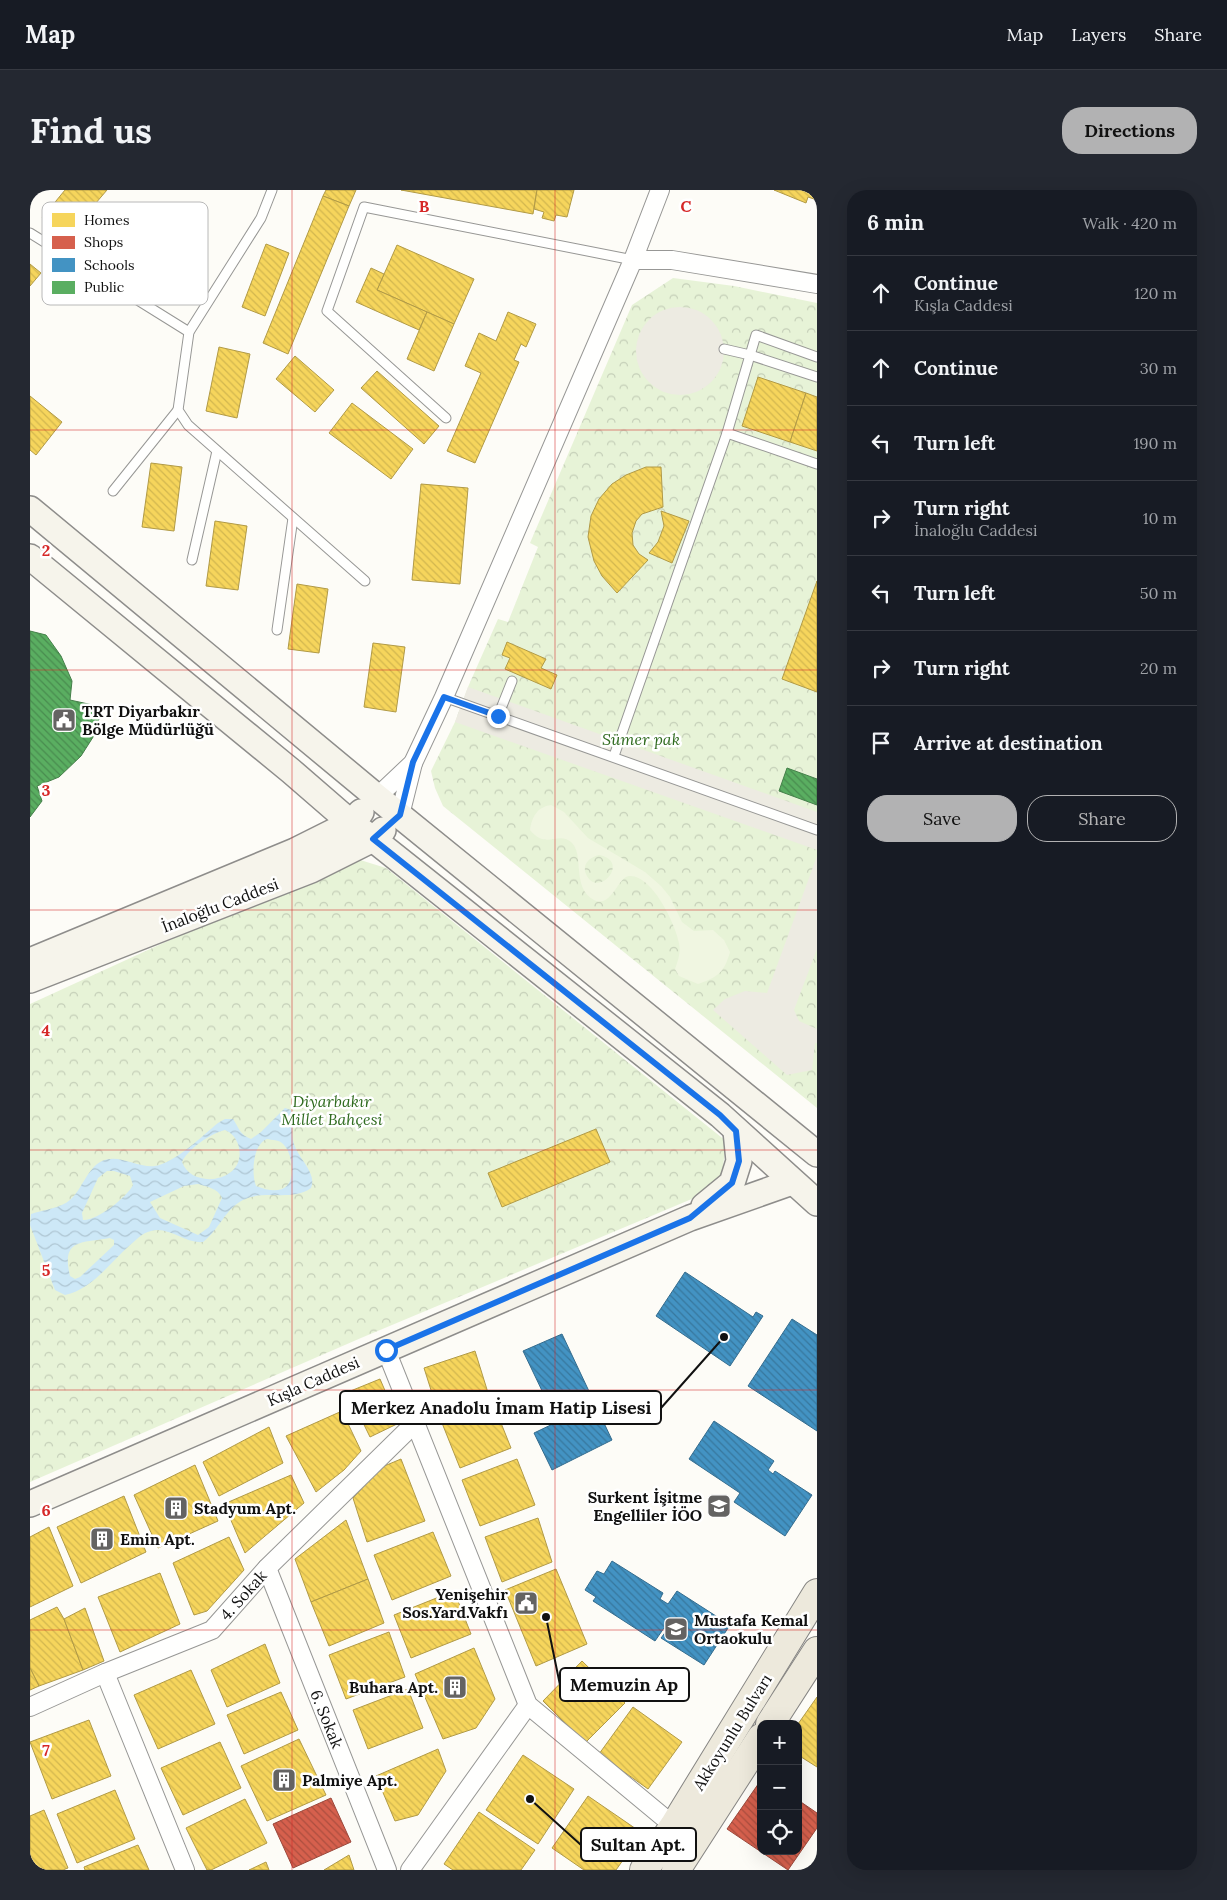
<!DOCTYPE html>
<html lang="en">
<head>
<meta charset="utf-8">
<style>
	body { margin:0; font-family:Lora,serif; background:#242831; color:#f1f3f6 }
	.controls { position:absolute; right:15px; bottom:15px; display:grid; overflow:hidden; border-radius:10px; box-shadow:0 5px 20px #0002 }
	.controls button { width:45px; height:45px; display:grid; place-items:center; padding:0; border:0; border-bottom:1px solid #363941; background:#171b24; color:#f1f3f6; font:25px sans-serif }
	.stop { position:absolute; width:15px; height:15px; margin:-11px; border:4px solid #1a73e8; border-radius:50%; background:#fff }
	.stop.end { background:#1a73e8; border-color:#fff; box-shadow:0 1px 5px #0008 }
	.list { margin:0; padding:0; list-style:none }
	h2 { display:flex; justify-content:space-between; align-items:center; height:65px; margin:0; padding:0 20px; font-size:21px }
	h2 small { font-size:16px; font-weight:400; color:#9ea1a6 }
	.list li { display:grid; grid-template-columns:32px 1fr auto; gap:15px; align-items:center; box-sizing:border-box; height:75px; padding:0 20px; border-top:1px solid #363941 }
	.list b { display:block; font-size:19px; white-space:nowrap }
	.list p { margin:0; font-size:16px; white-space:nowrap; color:#9ea1a6 }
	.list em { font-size:16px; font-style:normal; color:#9ea1a6 }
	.actions { display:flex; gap:10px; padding:15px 20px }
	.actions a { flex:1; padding:11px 0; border:1px solid #b2b2b3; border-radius:20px; text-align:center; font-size:18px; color:#b2b2b3 }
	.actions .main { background:#b2b2b3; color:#111 }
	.icon { flex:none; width:28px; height:28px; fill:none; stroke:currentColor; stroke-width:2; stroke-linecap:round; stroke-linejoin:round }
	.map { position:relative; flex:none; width:787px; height:1680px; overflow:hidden; border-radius:20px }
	header { display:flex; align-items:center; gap:30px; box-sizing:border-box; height:70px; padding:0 25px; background:#171b24; border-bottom:1px solid #363941 }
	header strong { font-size:24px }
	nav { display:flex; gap:28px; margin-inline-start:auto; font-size:18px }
	.intro { display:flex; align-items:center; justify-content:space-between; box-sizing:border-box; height:120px; padding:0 30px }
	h1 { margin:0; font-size:35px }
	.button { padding:12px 22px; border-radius:20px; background:#b2b2b3; color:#111; font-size:18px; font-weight:700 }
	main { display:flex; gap:30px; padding:0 30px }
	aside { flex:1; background:#171b24; border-radius:20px; box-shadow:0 5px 20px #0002 }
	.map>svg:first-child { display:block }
	.park { fill:url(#park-crowns) }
	.pitch { fill:#f0f6e1; fill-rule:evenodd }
	.plaza { fill:#edebe2 }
	.water { fill:url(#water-waves); fill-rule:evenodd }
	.homes { fill:url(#homes-back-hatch); stroke:#b19a46 }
	.shops { fill:url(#shops-back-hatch); stroke:#9b483b }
	.schools { fill:url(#schools-back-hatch); stroke:#346c8e }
	.public { fill:url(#public-back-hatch); stroke:#447f49 }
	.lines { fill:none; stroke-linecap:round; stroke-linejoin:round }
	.lane-casing { stroke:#979795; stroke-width:11 }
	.street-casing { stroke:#979795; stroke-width:20 }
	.secondary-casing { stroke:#8e8d8b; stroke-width:28 }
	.primary-casing { stroke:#858482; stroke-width:30 }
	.lane { stroke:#fffffe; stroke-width:9 }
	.street { stroke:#fffffe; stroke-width:18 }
	.secondary { stroke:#f6f4eb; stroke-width:25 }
	.primary { stroke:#ede9dc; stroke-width:28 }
	.route { stroke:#1a73e8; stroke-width:6 }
	.grid { fill:none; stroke:#d62828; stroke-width:1; stroke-opacity:0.55 }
	.labels { text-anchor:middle; stroke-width:5; stroke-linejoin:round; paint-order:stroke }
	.poi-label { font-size:16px; font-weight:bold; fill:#111; stroke:#fff; text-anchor:start }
	.park-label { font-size:16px; font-style:italic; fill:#2f6b1f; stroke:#fff }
	.street-label { font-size:16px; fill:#111; stroke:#fff }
	.key { fill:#fff; stroke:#b8b8b8; stroke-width:1 }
	.key-label { font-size:14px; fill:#111 }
	.grid-label { font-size:16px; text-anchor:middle; font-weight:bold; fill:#d62828; stroke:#fff; stroke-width:5; stroke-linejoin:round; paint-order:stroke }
	.leader { fill:none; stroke:#111; stroke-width:2 }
	.callout-dot { fill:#111; stroke:#fff; stroke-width:2 }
	.callout { fill:#fff; stroke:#111; stroke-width:2 }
	.callout-label { font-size:18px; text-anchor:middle; font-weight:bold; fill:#111 }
</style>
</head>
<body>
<header>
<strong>Map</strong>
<nav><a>Map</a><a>Layers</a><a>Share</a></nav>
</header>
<div class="intro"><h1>Find us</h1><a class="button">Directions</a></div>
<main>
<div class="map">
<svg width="787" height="1680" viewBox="0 0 787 1680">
	<defs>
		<pattern id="park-crowns" width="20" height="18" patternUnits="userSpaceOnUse" patternTransform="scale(1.25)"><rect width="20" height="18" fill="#e7f3d7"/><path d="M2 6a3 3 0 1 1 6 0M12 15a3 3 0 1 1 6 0" fill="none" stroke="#c5cfb8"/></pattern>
		<pattern id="water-waves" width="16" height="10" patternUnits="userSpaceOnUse" patternTransform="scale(1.25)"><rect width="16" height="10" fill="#cde8f7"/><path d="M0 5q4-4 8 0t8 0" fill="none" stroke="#afc6d3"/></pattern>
		<pattern id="homes-back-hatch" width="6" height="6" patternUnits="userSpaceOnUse" patternTransform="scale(1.25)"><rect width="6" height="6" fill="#f6d55c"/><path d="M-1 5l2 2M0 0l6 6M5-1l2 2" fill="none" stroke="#d2b64f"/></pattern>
		<pattern id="shops-back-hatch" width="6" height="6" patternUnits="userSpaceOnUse" patternTransform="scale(1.25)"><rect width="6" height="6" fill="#d6604d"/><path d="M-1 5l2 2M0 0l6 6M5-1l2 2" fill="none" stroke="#ac4e3f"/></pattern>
		<pattern id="schools-back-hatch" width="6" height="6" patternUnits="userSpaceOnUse" patternTransform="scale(1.25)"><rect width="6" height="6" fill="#4393c3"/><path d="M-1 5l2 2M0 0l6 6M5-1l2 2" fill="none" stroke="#37779d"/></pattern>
		<pattern id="public-back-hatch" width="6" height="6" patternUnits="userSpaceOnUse" patternTransform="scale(1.25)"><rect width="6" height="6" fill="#5aae61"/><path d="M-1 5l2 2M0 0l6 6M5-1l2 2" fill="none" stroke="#498c4f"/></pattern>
	</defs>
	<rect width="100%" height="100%" fill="#fdfcf7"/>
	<g class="park">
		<polygon points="643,88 704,96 787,113 787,918 413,616 405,598 401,581 425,532 438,497 468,429 478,432 508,357 500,353 602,115"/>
		<polygon points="327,669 356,678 696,951 692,985 676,1003 331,1148 0,1292 0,814 131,754"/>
	</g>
	<path class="pitch" d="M521,615L534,622L558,648L615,682L631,696L640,707L652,732L664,741L683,740L694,750L700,762C694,783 688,787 668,794L649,786L645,779C648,771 651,762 649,753C646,735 622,684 599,686C588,687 581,719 564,710C541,698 555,664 541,652C528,641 516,660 500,640C502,627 507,617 521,615ZM569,665C602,671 567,710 556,684C552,674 560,667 569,665Z"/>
	<g class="plaza">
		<circle cx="650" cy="161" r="44"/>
		<polygon points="438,497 787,622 787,660 425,532"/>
		<polygon points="787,666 787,759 764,820 769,831 787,839 787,853 785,853 782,880 757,885 683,820 695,809 715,801 737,803"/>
	</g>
	<path class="water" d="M255,918L261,920C265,931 259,946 266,959C271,970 287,985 281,998C262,1012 234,999 213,1010C196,1018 188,1041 173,1052C155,1054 139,1036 121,1041C112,1043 106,1050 99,1056C80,1073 61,1100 35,1105L25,1100L0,1035L1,1024C13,1020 31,1018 40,1010C52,1000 57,978 72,971C89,963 107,978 125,976C145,973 172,946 188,933L195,929H203C209,938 210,945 221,949L231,942ZM195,940C202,943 205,947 208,954C220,992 162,1001 152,972C158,959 181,943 195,940ZM237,949C242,950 249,950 252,953C257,957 260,965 261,971C266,999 250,1006 226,996C221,983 223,954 237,949ZM77,981H84L100,986L103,995C97,1007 67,1031 53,1030L52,1023L68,988ZM168,994C177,997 188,998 192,1008L179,1037L168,1045L130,1028L120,1012L154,996ZM80,1048L84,1050V1055L50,1087L45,1089L40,1086C31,1049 51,1053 80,1048Z"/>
	<g class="homes">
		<polygon points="35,0 77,0 36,48 12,28"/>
		<polygon points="296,0 326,0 319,16 293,6"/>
		<polygon points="371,0 507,0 503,24"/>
		<polygon points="507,0 544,0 537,27 526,25 524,31 512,28 514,22 504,19"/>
		<polygon points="744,0 787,0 787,10 778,7 776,13"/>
		<polygon points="293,6 319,16 258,164 233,153"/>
		<polygon points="236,54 259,63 235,126 212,117"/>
		<polygon points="367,55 444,89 424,134 347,100"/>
		<polygon points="0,74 11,83 0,96"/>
		<polygon points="341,78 354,84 347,100 397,122 389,140 326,112"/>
		<polygon points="397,122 424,134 404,181 377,169"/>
		<polygon points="478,122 506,134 496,157 491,154 484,170 489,172 445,273 417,261 451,183 435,176 449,143 466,151"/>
		<polygon points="189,157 220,164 207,228 176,221"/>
		<polygon points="265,166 304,200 285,222 246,189"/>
		<polygon points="347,181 409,236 394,254 331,198"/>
		<polygon points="728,187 776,203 760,252 712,236"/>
		<polygon points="776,203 787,207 787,261 760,252"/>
		<polygon points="0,206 32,232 6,265 0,260"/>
		<polygon points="322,213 383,259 361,289 299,243"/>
		<polygon points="121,273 152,277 144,341 112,337"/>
		<polygon points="616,277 631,277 633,317 612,324 606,331 602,343 603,355 609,364 618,370 587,403 572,386 564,371 558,347 561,326 569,309 582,294 596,285"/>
		<polygon points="391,294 438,298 430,394 382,390"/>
		<polygon points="631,321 659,331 642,373 619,363 628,352 634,336"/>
		<polygon points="185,331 217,336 208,400 176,396"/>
		<polygon points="787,391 787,502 752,489"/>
		<polygon points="267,394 298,399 289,463 258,459"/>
		<polygon points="477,452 516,469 511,478 527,485 521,499 475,479 480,468 472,465"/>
		<polygon points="343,453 375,457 366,522 334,517"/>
		<polygon points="566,939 580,972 472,1017 458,983"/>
		<polygon points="445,1161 459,1206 408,1222 394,1178"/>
		<polygon points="350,1189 369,1233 340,1247 318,1202"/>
		<polygon points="463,1213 481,1258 430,1278 412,1233"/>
		<polygon points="312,1221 331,1261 314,1280 286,1302 256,1246"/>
		<polygon points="239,1237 253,1273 189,1306 173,1272"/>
		<polygon points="371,1269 395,1331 337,1352 323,1308 352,1277"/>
		<polygon points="487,1269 505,1315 450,1336 432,1290"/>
		<polygon points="165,1275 188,1331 128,1358 104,1305"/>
		<polygon points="261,1285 274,1313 215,1363 194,1314"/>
		<polygon points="94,1306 116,1362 51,1393 27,1337"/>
		<polygon points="508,1328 522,1372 472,1392 455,1347"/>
		<polygon points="316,1330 338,1389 281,1412 265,1369"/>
		<polygon points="19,1337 43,1396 0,1417 0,1347"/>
		<polygon points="403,1342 421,1386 362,1410 344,1365"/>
		<polygon points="199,1347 214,1380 177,1421 164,1425 143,1373"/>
		<polygon points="526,1379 557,1454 506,1476 475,1400"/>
		<polygon points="130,1383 150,1434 90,1462 68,1407"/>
		<polygon points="338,1389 354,1433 299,1456 281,1412"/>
		<polygon points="424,1401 441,1444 381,1468 364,1425"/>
		<polygon points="27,1417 34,1429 53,1480 9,1496 0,1478 0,1430"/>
		<polygon points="55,1418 74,1471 53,1480 34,1429"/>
		<polygon points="359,1442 375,1487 316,1509 299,1465"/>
		<polygon points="235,1454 250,1493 197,1517 181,1480"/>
		<polygon points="444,1458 465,1509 446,1538 413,1549 385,1484"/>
		<polygon points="552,1471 595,1513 555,1553 513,1511"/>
		<polygon points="0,1478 9,1496 0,1500"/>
		<polygon points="161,1480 185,1534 128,1559 104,1505"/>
		<polygon points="378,1499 393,1538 338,1559 323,1520"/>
		<polygon points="251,1502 268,1540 214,1564 197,1525"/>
		<polygon points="787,1507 787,1577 768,1565 768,1534"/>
		<polygon points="603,1517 652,1552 618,1599 569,1564"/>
		<polygon points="59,1530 81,1586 22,1609 0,1552"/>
		<polygon points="269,1549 296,1605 237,1631 211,1576"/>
		<polygon points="190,1552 211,1598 153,1625 131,1578"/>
		<polygon points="408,1559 416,1581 388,1625 365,1631 346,1586"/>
		<polygon points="493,1565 544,1599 508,1654 456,1620"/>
		<polygon points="85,1600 105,1649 47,1673 27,1624"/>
		<polygon points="558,1606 612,1643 586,1680 554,1680 522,1658"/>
		<polygon points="215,1609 237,1653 181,1680 177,1680 156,1638"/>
		<polygon points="14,1620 38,1678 33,1680 0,1680 0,1626"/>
		<polygon points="449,1622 505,1660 491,1680 423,1680 414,1674"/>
		<polygon points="108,1655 119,1680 55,1680 54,1677"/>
		<polygon points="319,1665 324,1680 294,1680"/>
		<polygon points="236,1672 239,1680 219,1680"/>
	</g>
	<g class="shops">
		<polygon points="731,1590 731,1661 768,1661 768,1610 787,1623 787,1638 758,1680 697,1639"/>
		<polygon points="301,1608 321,1652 263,1678 243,1634"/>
	</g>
	<g class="schools">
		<polygon points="655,1082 723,1127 726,1122 733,1126 700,1176 626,1126"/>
		<polygon points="762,1129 787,1145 787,1241 718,1196"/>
		<polygon points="532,1144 582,1250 522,1280 504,1243 527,1232 493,1161"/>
		<polygon points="684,1231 744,1271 738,1280 743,1284 745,1281 782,1305 755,1346 704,1312 710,1303 659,1269"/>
		<polygon points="582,1371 633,1403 630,1409 638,1414 647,1401 700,1435 674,1475 631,1448 637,1440 634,1438 625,1451 563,1411 566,1407 555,1400 567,1381 574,1384"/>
	</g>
	<g class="public">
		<polygon points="0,441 16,445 31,466 42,491 40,510 72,517 65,544 51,566 29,587 7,596 12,611 0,627"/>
		<polygon points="757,578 787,589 787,615 749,601"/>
	</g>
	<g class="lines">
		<g class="lane-casing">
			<g id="lane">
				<polyline points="242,0 231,28 159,142 148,220 158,235 335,391"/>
				<polyline points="0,43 159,142"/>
				<polyline points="694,159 720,165 787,187"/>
				<polyline points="416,228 297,121 334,17 603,70"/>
				<polyline points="697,243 787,274"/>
				<polyline points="83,301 148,220"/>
				<polyline points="162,370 187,261"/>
				<polyline points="247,440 263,328"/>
				<polyline points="414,507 787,640"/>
				<polyline points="468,526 482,491"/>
				<polyline points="584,566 697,243 726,145 787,167"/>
			</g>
		</g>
		<g class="street-casing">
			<g id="street">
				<polyline points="603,70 642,70 787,94"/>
				<polyline points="347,607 383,573 414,507 603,70 630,0"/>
				<polyline points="370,625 383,573"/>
				<polyline points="356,1160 498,1515 644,1636"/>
				<polyline points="237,1378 357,1680"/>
				<polyline points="75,1483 155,1680"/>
				<polyline points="0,1517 75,1483 182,1440 237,1378 385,1233"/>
				<polyline points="380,1680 498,1515"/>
			</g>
		</g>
		<g class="secondary-casing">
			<g id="secondary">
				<polyline points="0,319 347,607 787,964"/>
				<polyline points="0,367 261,581 321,633 343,649 690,925 787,1013"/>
				<polyline points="0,771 265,661 321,633 331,622"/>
				<polyline points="0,790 281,680 343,649 353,640"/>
				<polyline points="674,1016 702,993 709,971 706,941"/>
				<polyline points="0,1314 660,1028 762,992"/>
			</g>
		</g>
		<g class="primary-casing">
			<g id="primary">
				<polyline points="740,1534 787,1461"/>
				<polyline points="614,1680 644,1636 787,1403"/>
				<polyline points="646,1680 731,1548"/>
			</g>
		</g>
		<use href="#lane" class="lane"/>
		<use href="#street" class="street"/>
		<use href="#secondary" class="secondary"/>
		<use href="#primary" class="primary"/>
	</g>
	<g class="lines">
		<polyline class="route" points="356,1160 660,1028 702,993 709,971 706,941 690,925 343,649 370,625 383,572 414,507 468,526"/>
	</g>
	<path class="grid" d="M262,0V1680M525,0V1680M0,240H787M0,480H787M0,720H787M0,960H787M0,1200H787M0,1440H787"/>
	<defs>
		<g id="civic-square" transform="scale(1.25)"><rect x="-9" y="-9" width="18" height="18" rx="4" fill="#646362" stroke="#fff"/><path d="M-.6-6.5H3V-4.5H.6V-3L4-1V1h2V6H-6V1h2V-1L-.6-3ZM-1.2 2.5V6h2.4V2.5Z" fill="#fff"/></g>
		<g id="school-square" transform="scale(1.25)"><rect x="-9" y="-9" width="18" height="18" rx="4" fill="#646362" stroke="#fff"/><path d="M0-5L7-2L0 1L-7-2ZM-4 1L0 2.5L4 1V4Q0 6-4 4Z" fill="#fff"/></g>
		<g id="building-square" transform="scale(1.25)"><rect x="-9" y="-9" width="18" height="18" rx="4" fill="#646362" stroke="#fff"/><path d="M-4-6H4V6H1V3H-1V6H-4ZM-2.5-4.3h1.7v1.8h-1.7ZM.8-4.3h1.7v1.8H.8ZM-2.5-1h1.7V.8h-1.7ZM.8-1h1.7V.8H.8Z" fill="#fff"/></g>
	</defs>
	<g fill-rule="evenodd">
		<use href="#civic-square" x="34" y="530"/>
		<use href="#school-square" x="689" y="1316"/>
		<use href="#building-square" x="146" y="1318"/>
		<use href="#building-square" x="72" y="1349"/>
		<use href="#civic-square" x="496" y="1413"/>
		<use href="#school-square" x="646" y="1439"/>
		<use href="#building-square" x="425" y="1497"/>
		<use href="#building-square" x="254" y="1590"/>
	</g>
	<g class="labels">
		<g class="poi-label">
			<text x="52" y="527">TRT Diyarbakır<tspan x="52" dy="18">Bölge Müdürlüğü</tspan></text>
			<text x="672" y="1313" text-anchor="end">Surkent İşitme<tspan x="672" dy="18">Engelliler İÖO</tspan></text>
			<text x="164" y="1324">Stadyum Apt.</text>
			<text x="90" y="1355">Emin Apt.</text>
			<text x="478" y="1410" text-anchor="end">Yenişehir<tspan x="478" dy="18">Sos.Yard.Vakfı</tspan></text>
			<text x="664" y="1436">Mustafa Kemal<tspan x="664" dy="18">Ortaokulu</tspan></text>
			<text x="408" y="1503" text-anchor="end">Buhara Apt.</text>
			<text x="272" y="1596">Palmiye Apt.</text>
		</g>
		<g class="park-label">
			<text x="611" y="555">Sümer pak</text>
			<text x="302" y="917">Diyarbakır<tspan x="302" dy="18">Millet Bahçesi</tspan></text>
		</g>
		<g class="street-label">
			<text transform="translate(190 715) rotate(-21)" y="6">İnaloğlu Caddesi</text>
			<text transform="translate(283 1191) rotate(-24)" y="6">Kışla Caddesi</text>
			<text transform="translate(213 1405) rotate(-48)" y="6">4. Sokak</text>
			<text transform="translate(297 1529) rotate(68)" y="6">6. Sokak</text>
			<text transform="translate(702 1542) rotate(-58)" y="6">Akkoyunlu Bulvarı</text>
		</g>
	</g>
	<rect x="12" y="12" width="166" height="103" rx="8" class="key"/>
	<rect x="22" y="23" width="23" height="14" fill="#f6d55c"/>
	<rect x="22" y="46" width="23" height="13" fill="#d6604d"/>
	<rect x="22" y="68" width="23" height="14" fill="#4393c3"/>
	<rect x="22" y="91" width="23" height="13" fill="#5aae61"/>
	<g class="key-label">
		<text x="54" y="35">Homes</text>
		<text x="54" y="57">Shops</text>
		<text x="54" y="80">Schools</text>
		<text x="54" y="102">Public</text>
	</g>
	<g class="grid-label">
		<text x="394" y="22">B</text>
		<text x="656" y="22">C</text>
		<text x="16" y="366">2</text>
		<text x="16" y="606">3</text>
		<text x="16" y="846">4</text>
		<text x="16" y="1086">5</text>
		<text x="16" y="1326">6</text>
		<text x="16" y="1566">7</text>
	</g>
	<path class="leader" d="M694 1147L631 1218M516 1427L530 1495M500 1609L551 1655"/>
	<g class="callout-dot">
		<circle cx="694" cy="1147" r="5"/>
		<circle cx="516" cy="1427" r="5"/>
		<circle cx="500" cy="1609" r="5"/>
	</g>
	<g class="callout">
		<rect x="310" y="1201" width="321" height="33" rx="5"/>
		<rect x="530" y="1478" width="129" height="33" rx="5"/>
		<rect x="551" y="1638" width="115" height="33" rx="5"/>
	</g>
	<g class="callout-label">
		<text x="471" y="1224">Merkez Anadolu İmam Hatip Lisesi</text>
		<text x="594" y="1501">Memuzin Ap</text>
		<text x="608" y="1661">Sultan Apt.</text>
	</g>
</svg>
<div class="controls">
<button>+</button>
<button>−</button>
<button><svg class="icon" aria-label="locate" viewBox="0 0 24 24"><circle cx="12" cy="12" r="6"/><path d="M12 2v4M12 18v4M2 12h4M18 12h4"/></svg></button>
</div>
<div class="stop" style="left:356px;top:1160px"></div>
<div class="stop end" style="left:468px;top:526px"></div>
</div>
<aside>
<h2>6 min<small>Walk · 420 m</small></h2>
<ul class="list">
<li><svg class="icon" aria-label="ahead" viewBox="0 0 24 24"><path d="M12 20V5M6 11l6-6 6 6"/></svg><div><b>Continue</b><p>Kışla Caddesi</p></div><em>120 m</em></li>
<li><svg class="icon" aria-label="ahead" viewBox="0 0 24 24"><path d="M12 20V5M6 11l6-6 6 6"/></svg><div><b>Continue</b></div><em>30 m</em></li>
<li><svg class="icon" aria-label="left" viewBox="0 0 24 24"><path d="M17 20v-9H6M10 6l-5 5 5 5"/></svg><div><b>Turn left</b></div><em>190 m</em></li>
<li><svg class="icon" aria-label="right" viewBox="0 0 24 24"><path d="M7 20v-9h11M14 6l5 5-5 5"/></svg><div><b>Turn right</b><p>İnaloğlu Caddesi</p></div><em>10 m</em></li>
<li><svg class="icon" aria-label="left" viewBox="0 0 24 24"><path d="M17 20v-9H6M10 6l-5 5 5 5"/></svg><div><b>Turn left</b></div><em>50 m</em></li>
<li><svg class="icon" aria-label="right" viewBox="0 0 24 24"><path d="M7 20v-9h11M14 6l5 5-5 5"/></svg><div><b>Turn right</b></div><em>20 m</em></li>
<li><svg class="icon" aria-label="arrive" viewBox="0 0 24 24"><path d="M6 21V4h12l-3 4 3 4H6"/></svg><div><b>Arrive at destination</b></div></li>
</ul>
<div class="actions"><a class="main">Save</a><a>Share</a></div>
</aside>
</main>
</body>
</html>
